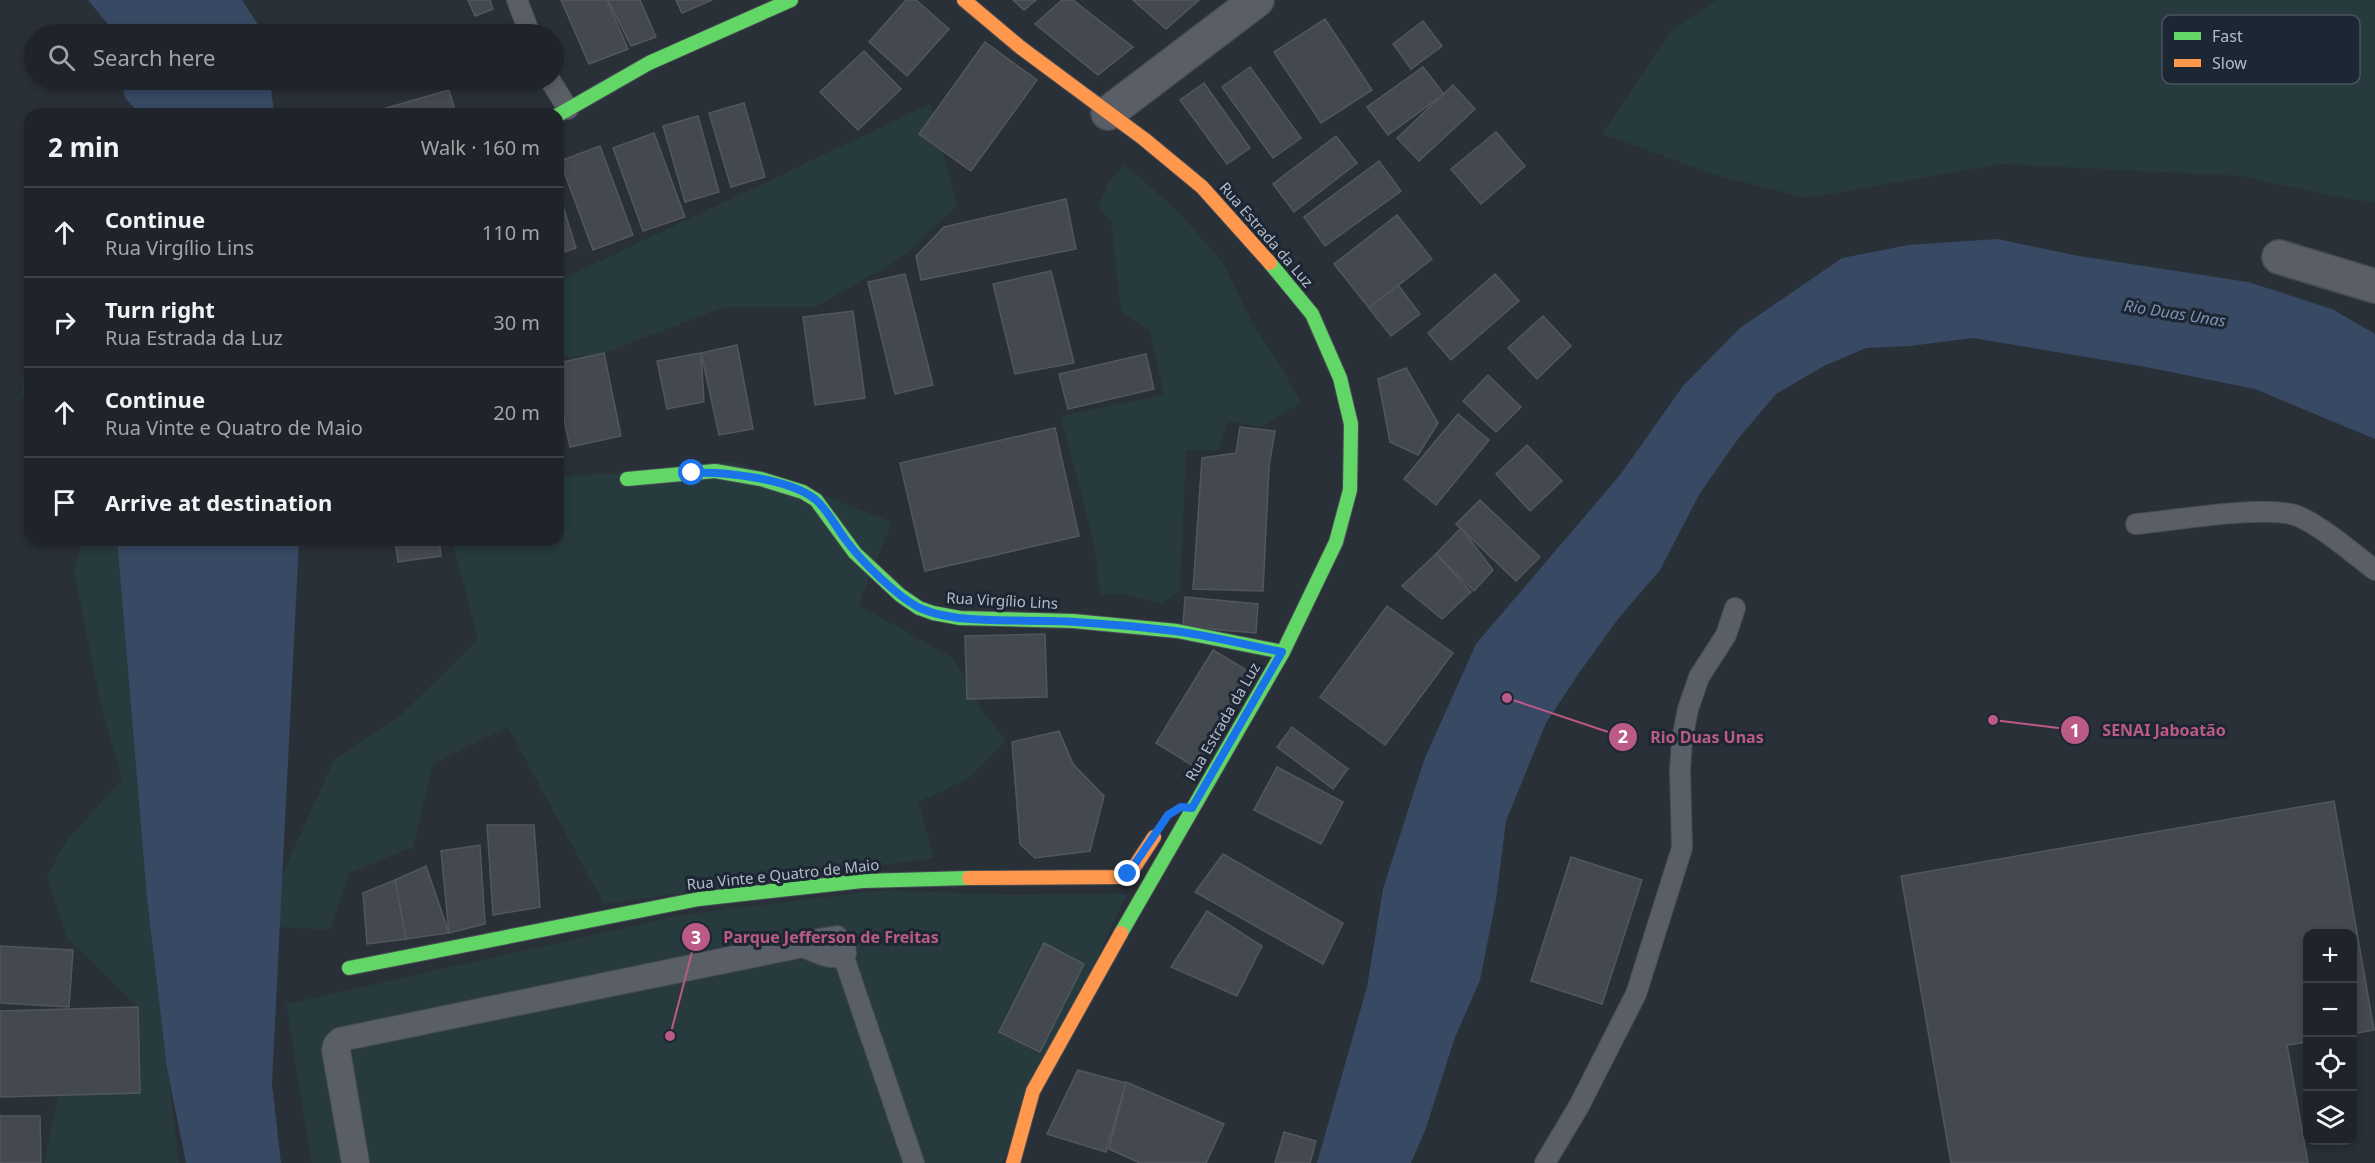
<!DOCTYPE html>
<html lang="en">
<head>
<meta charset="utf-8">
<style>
	body { margin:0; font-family:"Noto Sans",sans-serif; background:#282c32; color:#f1f3f6 }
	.controls { position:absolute; right:18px; bottom:18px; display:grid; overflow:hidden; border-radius:12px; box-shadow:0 3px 9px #0003 }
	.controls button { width:54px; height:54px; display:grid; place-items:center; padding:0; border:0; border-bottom:2px solid #3d4147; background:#20242a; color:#f1f3f6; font:30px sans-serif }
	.stop { position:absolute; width:18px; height:18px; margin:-14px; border:4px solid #1a73e8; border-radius:50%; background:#fff }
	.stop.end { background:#1a73e8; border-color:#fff; box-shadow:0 2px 6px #0008 }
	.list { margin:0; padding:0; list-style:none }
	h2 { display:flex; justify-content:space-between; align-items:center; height:78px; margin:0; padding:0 24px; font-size:26px }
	h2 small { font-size:20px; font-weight:400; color:#a2a4a8 }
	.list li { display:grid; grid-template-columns:39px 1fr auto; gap:18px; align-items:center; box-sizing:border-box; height:90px; padding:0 24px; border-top:2px solid #3d4147 }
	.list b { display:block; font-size:22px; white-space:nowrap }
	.list p { margin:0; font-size:20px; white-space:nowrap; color:#a2a4a8 }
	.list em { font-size:20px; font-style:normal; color:#a2a4a8 }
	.icon { flex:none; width:33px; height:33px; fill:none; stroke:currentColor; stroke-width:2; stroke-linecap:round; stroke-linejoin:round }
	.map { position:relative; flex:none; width:2375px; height:1163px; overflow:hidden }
	.search { position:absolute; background:#20242a; box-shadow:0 3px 9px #0003; left:24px; top:24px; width:540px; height:66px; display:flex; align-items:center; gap:15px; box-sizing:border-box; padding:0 21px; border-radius:33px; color:#a2a4a8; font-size:22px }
	.panel { position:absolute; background:#20242a; box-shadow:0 3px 9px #0003; left:24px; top:108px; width:540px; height:438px; border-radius:18px }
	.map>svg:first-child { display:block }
	.green { fill:#273a3e }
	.water { fill:#384963 }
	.building { fill:#444950; stroke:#52575f; stroke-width:1.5 }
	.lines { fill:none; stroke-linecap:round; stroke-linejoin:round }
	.lane-casing { stroke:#484c53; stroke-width:22 }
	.street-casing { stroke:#484c53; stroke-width:36 }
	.fast-casing { stroke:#484c53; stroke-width:16 }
	.slow-casing { stroke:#484c53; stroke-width:16 }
	.lane { stroke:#5a5e66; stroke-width:20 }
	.street { stroke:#5a5e66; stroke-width:33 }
	.fast { stroke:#63d668; stroke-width:14 }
	.slow { stroke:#ff974d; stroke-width:14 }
	.route { stroke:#1a73e8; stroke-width:8 }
	.labels { text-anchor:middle; stroke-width:6; stroke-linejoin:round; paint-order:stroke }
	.street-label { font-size:15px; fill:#b4bcc9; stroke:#1d2633 }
	.water-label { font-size:16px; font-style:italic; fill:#7c92b1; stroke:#1d2633 }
	.key { fill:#1d2633; stroke:#4a5360; stroke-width:1.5 }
	.key-label { font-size:16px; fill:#b4bcc9 }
	.leader { fill:none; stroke:#bc5a87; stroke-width:2 }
	.callout-dot { fill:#bc5a87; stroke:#1d2633; stroke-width:2 }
	.mark-label { font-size:18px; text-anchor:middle; font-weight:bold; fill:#fff }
	.callout-label { font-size:16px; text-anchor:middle; font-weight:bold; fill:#bc5a87; stroke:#1d2633; stroke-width:6; stroke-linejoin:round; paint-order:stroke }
</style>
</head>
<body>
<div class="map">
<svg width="2375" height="1163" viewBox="0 0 2375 1163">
	<rect width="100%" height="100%" fill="#2a3038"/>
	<g class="green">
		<polygon points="1716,0 2375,0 2375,203 2323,194 2243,176 2001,164 1807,198 1719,176 1602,134 1674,28"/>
		<polygon points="930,104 957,205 907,254 816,307 725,307 604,353 558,358 558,281"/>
		<polygon points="1124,164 1178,211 1223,263 1251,320 1302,402 1262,427 1227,421 1219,450 1186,450 1180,590 1162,604 1123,593 1100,595 1095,547 1061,416 1164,395 1150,331 1121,312 1111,221 1098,208 1108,184"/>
		<polygon points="30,363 30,398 21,397 25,364"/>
		<polygon points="558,449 565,477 736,462 892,522 858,605 953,658 983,711 1006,741 968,779 918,802 934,858 604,904 508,727 433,764 413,847 349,873 330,930 279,927 283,873 334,760 398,718 478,639 452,540 558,540"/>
		<polygon points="84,540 117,540 147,898 179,1163 44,1163 58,1096 140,1093 138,1007 67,938 47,876 67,840 122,780 100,701 74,570"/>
		<polygon points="882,890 1006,895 1127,894 1002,1163 312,1163 286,1004 682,915"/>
	</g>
	<g class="water">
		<polygon points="88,0 242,0 264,34 112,34 111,28"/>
		<polygon points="122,80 270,80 274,114 140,114 125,98"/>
		<polygon points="1997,239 2079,256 2248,282 2332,309 2375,334 2375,439 2255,389 2146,367 1973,338 1910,346 1866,348 1824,366 1776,394 1738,439 1700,493 1660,570 1618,619 1579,673 1546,723 1506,821 1496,900 1480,980 1454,1040 1426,1128 1411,1163 1317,1163 1367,987 1383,889 1424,760 1476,644 1620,475 1683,386 1740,328 1842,258 1908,245"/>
		<polygon points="117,540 299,540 272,1084 281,1163 186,1163 167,1068 147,898"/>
	</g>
	<g class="building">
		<polygon points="468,0 490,0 493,9 475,16"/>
		<polygon points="561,0 607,0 628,49 589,64"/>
		<polygon points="608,0 640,0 656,37 631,46"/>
		<polygon points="676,0 712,0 682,13"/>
		<polygon points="906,0 916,0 949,29 907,76 869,42"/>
		<polygon points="1013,0 1036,0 1024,10"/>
		<polygon points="1062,0 1073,0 1133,47 1098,75 1035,24"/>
		<polygon points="1133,0 1199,0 1166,29"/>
		<polygon points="1325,19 1372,90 1321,123 1274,52"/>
		<polygon points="1423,21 1442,46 1411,69 1393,44"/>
		<polygon points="985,42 1037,80 971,171 919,134"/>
		<polygon points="864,51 901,89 858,130 820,92"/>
		<polygon points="1250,67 1301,138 1273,158 1222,87"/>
		<polygon points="1423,67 1444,94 1388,135 1367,107"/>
		<polygon points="1204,83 1250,148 1227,164 1180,100"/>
		<polygon points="1453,85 1475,109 1419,161 1397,138"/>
		<polygon points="449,90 456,114 388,114 386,108"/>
		<polygon points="744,103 765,177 731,187 709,113"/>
		<polygon points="698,116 719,192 685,202 663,126"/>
		<polygon points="1496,132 1525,166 1481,204 1451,169"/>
		<polygon points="654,133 685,217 643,231 613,148"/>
		<polygon points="1336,136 1357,163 1294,212 1273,184"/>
		<polygon points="600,146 633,235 593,250 560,161"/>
		<polygon points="1379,161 1401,191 1325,246 1304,217"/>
		<polygon points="558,190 576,248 558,254"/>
		<polygon points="1066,199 1076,249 921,280 916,256 944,227"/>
		<polygon points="1397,215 1432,259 1369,308 1334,264"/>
		<polygon points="1051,271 1074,363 1015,374 993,284"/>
		<polygon points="905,274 933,385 895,394 868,282"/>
		<polygon points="1495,274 1519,301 1451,360 1428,333"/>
		<polygon points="1398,285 1420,314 1391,336 1369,308"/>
		<polygon points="853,311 865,398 815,405 803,317"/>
		<polygon points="1543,316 1571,346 1537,379 1508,348"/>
		<polygon points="737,345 753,429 719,435 701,353"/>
		<polygon points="604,353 621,436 570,447 558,391 558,363"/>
		<polygon points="701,353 704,402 667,409 657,361"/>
		<polygon points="1146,354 1154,389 1068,409 1059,374"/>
		<polygon points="1406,368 1438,423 1418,455 1390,442 1378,379"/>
		<polygon points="1488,375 1521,407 1496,432 1463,401"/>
		<polygon points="1458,414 1489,440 1436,505 1404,479"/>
		<polygon points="1240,427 1275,431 1269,466 1263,591 1193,589 1202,458 1236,453"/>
		<polygon points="1055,428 1079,536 925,571 900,463"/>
		<polygon points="1527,445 1562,481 1530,511 1496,474"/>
		<polygon points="1480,500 1540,557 1516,581 1456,524"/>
		<polygon points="1461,528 1493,570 1474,591 1436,554"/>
		<polygon points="395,540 439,540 441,556 398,562"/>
		<polygon points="1436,554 1471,592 1442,619 1402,586"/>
		<polygon points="1185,597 1258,604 1256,633 1183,627"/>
		<polygon points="1387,606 1453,653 1385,745 1320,697"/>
		<polygon points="1045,634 1047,697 967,699 965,636"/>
		<polygon points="1213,650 1253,674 1195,767 1156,743"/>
		<polygon points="1292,727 1348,769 1333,789 1277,747"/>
		<polygon points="1059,731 1073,764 1104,796 1090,851 1035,858 1020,844 1012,742"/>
		<polygon points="1277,767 1343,802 1321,844 1254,810"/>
		<polygon points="2334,801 2374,1030 2352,1034 2352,934 2308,934 2308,1042 2287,1045 2308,1163 1951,1163 1901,876"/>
		<polygon points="487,825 534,825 540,907 493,915"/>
		<polygon points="480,845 485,924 449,933 441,851"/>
		<polygon points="1223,854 1343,923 1323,964 1195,892"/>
		<polygon points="1571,857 1642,880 1602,1004 1531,981"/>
		<polygon points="426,866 449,933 406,939 395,880"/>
		<polygon points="395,880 406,939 367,944 363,893"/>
		<polygon points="1207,911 1262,946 1237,996 1171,967"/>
		<polygon points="1044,943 1084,964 1040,1052 999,1032"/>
		<polygon points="0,946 73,950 69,1007 0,1003"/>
		<polygon points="138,1007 140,1093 0,1097 0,1011"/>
		<polygon points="1078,1070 1126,1083 1106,1152 1047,1134"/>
		<polygon points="1126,1082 1224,1124 1206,1163 1140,1163 1109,1149"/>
		<polygon points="0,1116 40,1116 41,1163 0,1163"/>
		<polygon points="1284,1132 1316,1141 1310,1163 1275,1163"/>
	</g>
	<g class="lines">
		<g class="lane-casing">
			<g id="lane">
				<polyline points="517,0 530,34"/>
				<polyline points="550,80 568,109"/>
				<path d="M2136,524C2172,521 2272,503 2300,517C2327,530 2351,552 2375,570"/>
				<polyline points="843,955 914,1163"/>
				<path d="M352,1163L332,1050L334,1043L339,1038L807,941L837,936L845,944L846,953C833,963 816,952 803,947L346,1040L341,1044L340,1050L359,1163"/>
				<polyline points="1545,1163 1579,1106 1636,994 1682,848 1680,770 1682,740 1688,709 1699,677 1726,635 1735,608"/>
			</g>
		</g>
		<g class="street-casing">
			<g id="street">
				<polyline points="1108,113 1257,0"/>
				<polyline points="2279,257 2375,286"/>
			</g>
		</g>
		<g class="fast-casing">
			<g id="fast">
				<polyline points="558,115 649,63 791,0"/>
				<polyline points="627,479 715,471 761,479 803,492 816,500 855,553 900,595 919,608 933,613 960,618 1073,621 1177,631 1283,652"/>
				<polyline points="1121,933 1283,652 1336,542 1350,490 1351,424 1340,378 1312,314 1270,263"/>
				<polyline points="349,968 699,899 862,881 969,878"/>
			</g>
		</g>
		<g class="slow-casing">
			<g id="slow">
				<polyline points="964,0 1020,47 1144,139 1202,187 1270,263"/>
				<polyline points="969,878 1118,877 1135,866 1154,837"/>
				<polyline points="1013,1163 1033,1091 1121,933"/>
			</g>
		</g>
		<use href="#lane" class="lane"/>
		<use href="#street" class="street"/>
		<use href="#fast" class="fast"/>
		<use href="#slow" class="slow"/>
	</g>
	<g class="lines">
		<path class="route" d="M692,473C724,471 789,479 815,499C827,509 836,527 845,539C860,560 899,599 922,609C962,626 1031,618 1076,622C1109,624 1142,627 1175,631C1211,636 1247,645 1282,652L1192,808L1181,807L1168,815L1128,874"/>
	</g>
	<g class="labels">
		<g class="street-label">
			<text transform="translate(1266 235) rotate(49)" y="5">Rua Estrada da Luz</text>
			<text transform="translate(1002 601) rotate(3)" y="5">Rua Virgílio Lins</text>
			<text transform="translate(1223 722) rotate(-60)" y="5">Rua Estrada da Luz</text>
			<text transform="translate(783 875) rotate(-6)" y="5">Rua Vinte e Quatro de Maio</text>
		</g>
		<g class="water-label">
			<text transform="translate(2175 313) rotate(9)" y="6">Rio Duas Unas</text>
		</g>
	</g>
	<rect x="2162" y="15" width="198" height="69" rx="9" class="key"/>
	<rect x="2174" y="32" width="27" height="8" fill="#63d668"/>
	<rect x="2174" y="59" width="27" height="8" fill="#ff974d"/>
	<g class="key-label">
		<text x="2212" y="42">Fast</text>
		<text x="2212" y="69">Slow</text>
	</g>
	<path class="leader" d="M1993 720L2075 730M1507 698L1623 737M670 1036L696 937"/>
	<g class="callout-dot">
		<circle cx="1993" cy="720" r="6"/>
		<circle cx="1507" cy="698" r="6"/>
		<circle cx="670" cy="1036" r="6"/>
		<circle cx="2075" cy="730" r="15"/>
		<circle cx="1623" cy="737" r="15"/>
		<circle cx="696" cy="937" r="15"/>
	</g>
	<g class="mark-label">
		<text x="2075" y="737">1</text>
		<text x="1623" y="743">2</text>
		<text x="696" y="944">3</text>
	</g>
	<g class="callout-label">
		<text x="2164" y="736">SENAI Jaboatão</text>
		<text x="1707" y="743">Rio Duas Unas</text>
		<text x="831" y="943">Parque Jefferson de Freitas</text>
	</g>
</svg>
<div class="controls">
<button>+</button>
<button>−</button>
<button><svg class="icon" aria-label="locate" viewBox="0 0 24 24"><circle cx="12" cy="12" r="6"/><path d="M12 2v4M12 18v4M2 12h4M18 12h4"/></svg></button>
<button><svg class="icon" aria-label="layers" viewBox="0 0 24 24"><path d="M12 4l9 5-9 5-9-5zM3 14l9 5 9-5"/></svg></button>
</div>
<div class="stop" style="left:692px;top:473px"></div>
<div class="stop end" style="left:1128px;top:874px"></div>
<div class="search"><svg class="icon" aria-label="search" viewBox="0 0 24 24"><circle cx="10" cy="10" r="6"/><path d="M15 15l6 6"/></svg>Search here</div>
<section class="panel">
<h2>2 min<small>Walk · 160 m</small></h2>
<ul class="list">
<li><svg class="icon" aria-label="ahead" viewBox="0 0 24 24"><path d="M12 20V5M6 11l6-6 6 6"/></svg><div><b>Continue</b><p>Rua Virgílio Lins</p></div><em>110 m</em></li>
<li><svg class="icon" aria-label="right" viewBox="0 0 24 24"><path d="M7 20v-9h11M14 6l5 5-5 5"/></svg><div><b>Turn right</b><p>Rua Estrada da Luz</p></div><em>30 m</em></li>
<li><svg class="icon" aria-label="ahead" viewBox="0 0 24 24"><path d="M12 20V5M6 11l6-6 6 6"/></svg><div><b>Continue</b><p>Rua Vinte e Quatro de Maio</p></div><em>20 m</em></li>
<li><svg class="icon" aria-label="arrive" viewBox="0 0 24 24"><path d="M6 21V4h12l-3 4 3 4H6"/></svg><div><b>Arrive at destination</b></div></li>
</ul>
</section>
</div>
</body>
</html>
